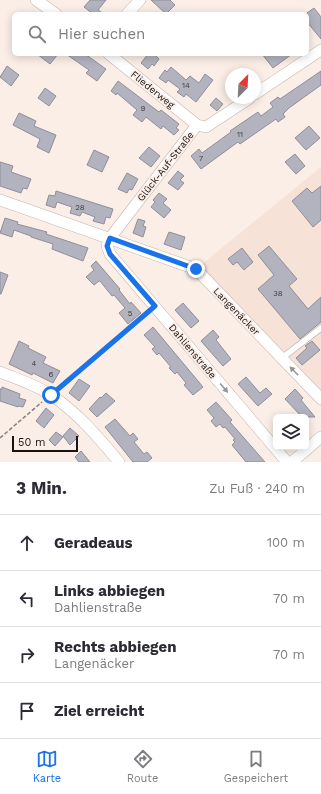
<!DOCTYPE html>
<html lang="de">
<head>
<meta charset="utf-8">
<style>
	body { margin:0; font-family:"Work Sans",sans-serif; background:#f2f2f3; color:#2b2b33 }
	.controls { position:absolute; right:12px; bottom:12px; display:grid; overflow:hidden; border-radius:6px; box-shadow:0 2px 10px #0003 }
	.controls button { width:36px; height:36px; display:grid; place-items:center; padding:0; border:0; border-bottom:1px solid #e1e1e2; background:#fff; color:#2b2b33; font:20px sans-serif }
	.compass { position:absolute; left:225px; top:68px; width:36px; height:36px; border-radius:50%; background:#fff; box-shadow:0 2px 10px #0003; rotate:24deg }
	.scale { position:absolute; left:12px; bottom:10px; width:66px; box-sizing:border-box; padding-left:4px; border:2px solid #191412; border-top:0; font-size:11px; line-height:14px; white-space:nowrap; color:#191412; -webkit-text-stroke:3px #fbeee7; paint-order:stroke }
	.stop { position:absolute; width:12px; height:12px; margin:-9px; border:3px solid #1a73e8; border-radius:50%; background:#fff }
	.stop.end { background:#1a73e8; border-color:#fff; box-shadow:0 1px 4px #0008 }
	.list { margin:0; padding:0; list-style:none }
	h2 { display:flex; justify-content:space-between; align-items:center; height:52px; margin:0; padding:0 16px; font-size:17px }
	h2 small { font-size:13px; font-weight:400; color:#7c7c81 }
	.list li { display:grid; grid-template-columns:26px 1fr auto; gap:12px; align-items:center; box-sizing:border-box; height:56px; padding:0 16px; border-top:1px solid #e1e1e2 }
	.list b { display:block; font-size:15px; white-space:nowrap }
	.list p { margin:0; font-size:13px; white-space:nowrap; color:#7c7c81 }
	.list em { font-size:13px; font-style:normal; color:#7c7c81 }
	.icon { flex:none; width:22px; height:22px; fill:none; stroke:currentColor; stroke-width:2; stroke-linecap:round; stroke-linejoin:round }
	.map { position:relative; flex:none; width:321px; height:462px; overflow:hidden }
	.search { position:absolute; background:#fff; box-shadow:0 2px 10px #0003; left:12px; right:12px; top:12px; height:44px; display:flex; align-items:center; gap:10px; box-sizing:border-box; padding:0 14px; border-radius:6px; color:#7c7c81; font-size:15px }
	.sheet { height:276px; background:#fff }
	nav { display:flex; justify-content:space-around; align-items:center; box-sizing:border-box; height:56px; border-top:1px solid #e1e1e2; background:#fff; font-size:11px; color:#7c7c81 }
	nav a { display:grid; justify-items:center; gap:2px }
	nav .on { color:#1a73e8 }
	.map>svg:first-child { display:block }
	.built { fill:#f6e2d6 }
	.building { fill:#b2b3bf; stroke:#8f8f9b }
	.lines { fill:none; stroke-linecap:round; stroke-linejoin:round }
	.service-casing { stroke:#c3b7b0; stroke-width:7 }
	.minor-casing { stroke:#c3b7b0; stroke-width:12 }
	.path { stroke:#89807c; stroke-width:1.5; stroke-dasharray:4 2; stroke-linecap:butt }
	.service { stroke:#fff; stroke-width:5.5 }
	.minor { stroke:#fff; stroke-width:11 }
	.oneway { fill:#989594 }
	.route { stroke:#1a73e8; stroke-width:5 }
	.labels { text-anchor:middle; stroke-width:3.5; stroke-linejoin:round; paint-order:stroke }
	.number-label { font-size:8px; fill:#3f3c3d }
	.street-label { font-size:10px; fill:#191412; stroke:#fbeee7 }
</style>
</head>
<body>
<div class="map">
<svg width="321" height="462" viewBox="0 0 321 462">
	<rect width="100%" height="100%" fill="#fbeee7"/>
	<polygon class="built" points="321,167 321,399 196,269"/>
	<g class="building">
		<polygon points="90,0 106,0 98,10 104,14 93,14 84,7"/>
		<polygon points="151,0 170,0 175,5 166,14"/>
		<polygon points="314,8 321,17 321,39 307,22 307,13"/>
		<polygon points="37,54 58,54 50,64"/>
		<polygon points="66,54 85,54 106,69 97,81 86,73 89,70"/>
		<polygon points="148,54 154,54 159,59 154,66 152,64 148,69 141,63"/>
		<polygon points="262,54 292,54 273,68"/>
		<polygon points="7,66 19,75 11,86 0,77"/>
		<polygon points="171,67 186,80 190,76 199,83 205,74 213,80 196,102 186,94 184,97 177,92 180,89 168,80 166,83 159,78 165,70 167,72"/>
		<polygon points="321,71 321,85 289,108 283,114 285,117 278,122 276,119 240,144 238,142 201,169 191,156 199,149 202,153 231,132 230,131 258,112 261,116 273,107 270,103 278,97 280,99"/>
		<polygon points="118,81 159,112 161,110 179,124 176,128 179,130 174,135 163,126 161,129 146,117 142,122 133,115 137,110 117,93 116,95 111,91"/>
		<polygon points="45,88 56,96 49,106 38,98"/>
		<polygon points="216,98 223,104 217,111 210,105"/>
		<polygon points="19,113 36,121 34,126 56,135 49,153 37,147 40,139 13,125"/>
		<polygon points="309,126 320,138 306,150 295,138"/>
		<polygon points="149,147 160,156 151,167 139,158"/>
		<polygon points="94,150 109,157 102,172 87,165"/>
		<polygon points="295,154 305,166 296,174 285,162"/>
		<polygon points="0,162 13,166 11,172 31,179 27,189 23,188 21,193 0,186"/>
		<polygon points="178,171 184,176 180,180 184,183 178,190 168,183"/>
		<polygon points="127,173 138,179 132,190 129,189 127,193 118,189"/>
		<polygon points="321,186 321,220 313,227 292,201 307,188 312,193"/>
		<polygon points="56,191 113,209 110,218 106,217 104,224 93,221 95,217 82,212 80,216 70,213 72,207 57,202 55,208 46,205 49,195 55,196"/>
		<polygon points="159,193 167,199 163,203 171,210 164,218 151,207 155,202 153,200"/>
		<polygon points="5,218 18,222 17,224 47,232 46,234 88,248 83,261 52,249 53,244 31,237 31,236 14,230 12,237 0,233"/>
		<polygon points="138,219 145,221 143,226 146,227 143,237 133,233"/>
		<polygon points="169,232 185,237 181,250 164,244"/>
		<polygon points="269,246 297,279 289,286 308,309 321,297 321,322 300,339 258,289 274,275 258,255"/>
		<polygon points="242,248 253,262 244,270 237,262 233,265 228,259"/>
		<polygon points="96,261 120,289 119,290 130,304 131,302 141,313 128,324 119,313 125,308 114,295 112,296 100,281 99,281 94,285 86,277 94,270 91,266"/>
		<polygon points="0,272 8,275 1,294 0,294"/>
		<polygon points="183,303 199,321 191,328 175,310"/>
		<polygon points="153,327 203,387 193,395 184,385 186,383 177,372 175,374 169,368 171,367 159,353 157,355 152,349 155,347 144,335"/>
		<polygon points="213,330 219,337 216,340 231,359 223,366 201,341"/>
		<polygon points="19,341 29,346 28,348 46,357 43,363 60,371 53,383 33,373 32,375 9,364"/>
		<polygon points="312,341 320,350 302,365 296,358 307,348 305,346"/>
		<polygon points="246,377 260,393 266,388 272,394 258,406 238,384"/>
		<polygon points="79,379 90,386 79,401 69,393"/>
		<polygon points="2,387 20,394 19,398 26,400 23,407 18,406 18,407 0,401 0,389 2,389"/>
		<polygon points="295,389 303,398 301,400 315,417 302,417 285,399"/>
		<polygon points="106,393 115,401 97,417 89,409 100,397 101,398"/>
		<polygon points="216,402 232,420 230,422 265,462 246,462 232,445 235,442 233,440 235,439 225,427 223,428 220,424 216,427 211,421 214,418 207,410"/>
		<polygon points="46,408 54,415 44,428 36,421"/>
		<polygon points="115,419 130,436 133,433 138,439 134,442 144,454 147,452 152,458 147,462 133,462 105,427"/>
		<polygon points="70,428 79,436 70,445 63,436"/>
		<polygon points="56,432 63,437 55,446 49,440"/>
		<polygon points="81,451 90,462 79,462 75,457"/>
	</g>
	<g class="lines">
		<g class="service-casing">
			<polyline id="service" points="282,358 321,328"/>
		</g>
		<g class="minor-casing">
			<g id="minor">
				<polyline points="36,0 56,14"/>
				<polyline points="127,14 140,0"/>
				<polyline points="109,54 197,125 206,127 250,98"/>
				<polyline points="255,94 321,50"/>
				<polyline points="197,125 110,238 107,246 110,254 287,462"/>
				<polyline points="0,200 196,269 321,399"/>
				<path d="M0,372C17,379 36,385 51,395C78,413 98,437 119,462"/>
				<polyline points="292,462 321,437"/>
			</g>
		</g>
		<g class="path">
			<polyline points="59,388 147,313"/>
			<polyline points="0,438 42,402"/>
		</g>
		<use href="#service" class="service"/>
		<use href="#minor" class="minor"/>
	</g>
	<defs><path id="oneway-solid" d="M-6-.8H1V-3.2L6.5 0L1 3.2V.8H-6Z"/></defs>
	<g class="oneway">
		<use href="#oneway-solid" transform="translate(294 371) rotate(-134)"/>
		<use href="#oneway-solid" transform="translate(224 388) rotate(50)"/>
	</g>
	<g class="lines">
		<polyline class="route" points="51,395 155,306 110,254 107,246 110,238 196,269"/>
	</g>
	<g class="labels">
		<g class="number-label">
			<text x="186" y="88">14</text>
			<text x="143" y="111">9</text>
			<text x="240" y="137">11</text>
			<text x="201" y="161">7</text>
			<text x="80" y="210">28</text>
			<text x="278" y="296">38</text>
			<text x="130" y="316">5</text>
			<text x="34" y="366">4</text>
			<text x="51" y="377">6</text>
		</g>
		<g class="street-label">
			<text transform="translate(153 89) rotate(39)" y="4">Fliederweg</text>
			<text transform="translate(165 166) rotate(-52)" y="4">Glück-Auf-Straße</text>
			<text transform="translate(237 311) rotate(46)" y="4">Langenäcker</text>
			<text transform="translate(193 351) rotate(50)" y="4">Dahlienstraße</text>
		</g>
	</g>
</svg>
<div class="controls">
<button><svg class="icon" aria-label="layers" viewBox="0 0 24 24"><path d="M12 4l9 5-9 5-9-5zM3 14l9 5 9-5"/></svg></button>
</div>
<svg class="compass" viewBox="-18 -18 36 36"><path d="M0-13l5 13h-10z" fill="#e53935"/><path d="M0 13l5-13h-10z" fill="#7c7c81"/></svg>
<div class="scale">50 m</div>
<div class="stop" style="left:51px;top:395px"></div>
<div class="stop end" style="left:196px;top:269px"></div>
<div class="search"><svg class="icon" aria-label="search" viewBox="0 0 24 24"><circle cx="10" cy="10" r="6"/><path d="M15 15l6 6"/></svg>Hier suchen</div>
</div>
<section class="sheet">
<h2>3 Min.<small>Zu Fuß · 240 m</small></h2>
<ul class="list">
<li><svg class="icon" aria-label="ahead" viewBox="0 0 24 24"><path d="M12 20V5M6 11l6-6 6 6"/></svg><div><b>Geradeaus</b></div><em>100 m</em></li>
<li><svg class="icon" aria-label="left" viewBox="0 0 24 24"><path d="M17 20v-9H6M10 6l-5 5 5 5"/></svg><div><b>Links abbiegen</b><p>Dahlienstraße</p></div><em>70 m</em></li>
<li><svg class="icon" aria-label="right" viewBox="0 0 24 24"><path d="M7 20v-9h11M14 6l5 5-5 5"/></svg><div><b>Rechts abbiegen</b><p>Langenäcker</p></div><em>70 m</em></li>
<li><svg class="icon" aria-label="arrive" viewBox="0 0 24 24"><path d="M6 21V4h12l-3 4 3 4H6"/></svg><div><b>Ziel erreicht</b></div></li>
</ul>
</section>
<nav>
<a class="on"><svg class="icon" aria-label="map" viewBox="0 0 24 24"><path d="M3 6l6-2 6 2 6-2v14l-6 2-6-2-6 2zM9 4v14M15 6v14"/></svg>Karte</a>
<a><svg class="icon" aria-label="directions" viewBox="0 0 24 24"><path d="M12 3l9 9-9 9-9-9zM9 14v-3h6M13 9l2 2-2 2"/></svg>Route</a>
<a><svg class="icon" aria-label="saved" viewBox="0 0 24 24"><path d="M7 4h10v16l-5-4-5 4z"/></svg>Gespeichert</a>
</nav>
</body>
</html>
